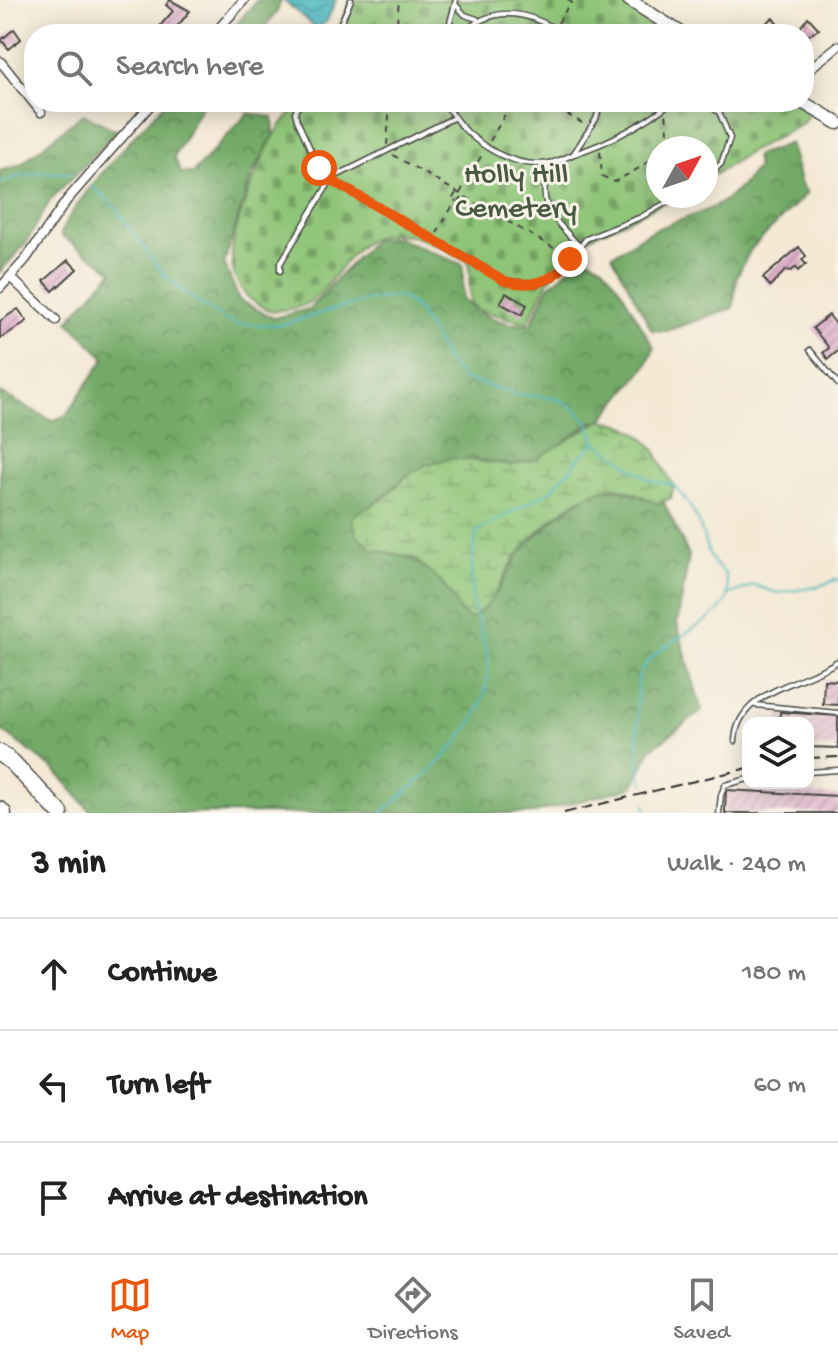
<!DOCTYPE html>
<html lang="en">
<head>
<meta charset="utf-8">
<style>
	body { margin:0; font-family:"Gochi Hand",sans-serif; background:#f2f2f2; color:#222 }
	.controls { position:absolute; right:24px; bottom:24px; display:grid; overflow:hidden; border-radius:16px; box-shadow:0 4px 20px #0003 }
	.controls button { width:72px; height:72px; display:grid; place-items:center; padding:0; border:0; border-bottom:2px solid #e0e0e0; background:#fff; color:#222; font:40px sans-serif }
	.compass { position:absolute; left:646px; top:136px; width:72px; height:72px; border-radius:50%; background:#fff; box-shadow:0 4px 20px #0003; rotate:50deg }
	.stop { position:absolute; width:24px; height:24px; margin:-18px; border:6px solid #ea580c; border-radius:50%; background:#fff }
	.stop.end { background:#ea580c; border-color:#fff; box-shadow:0 2px 8px #0008 }
	.list { margin:0; padding:0; list-style:none }
	h2 { display:flex; justify-content:space-between; align-items:center; height:104px; margin:0; padding:0 32px; font-size:34px }
	h2 small { font-size:26px; font-weight:400; color:#767676 }
	.list li { display:grid; grid-template-columns:52px 1fr auto; gap:24px; align-items:center; box-sizing:border-box; height:112px; padding:0 32px; border-top:2px solid #e0e0e0 }
	.list b { display:block; font-size:30px; white-space:nowrap }
	.list em { font-size:26px; font-style:normal; color:#767676 }
	.icon { flex:none; width:44px; height:44px; fill:none; stroke:currentColor; stroke-width:2; stroke-linecap:round; stroke-linejoin:round }
	.map { position:relative; flex:none; width:838px; height:813px; overflow:hidden }
	.search { position:absolute; background:#fff; box-shadow:0 4px 20px #0003; left:24px; right:24px; top:24px; height:88px; display:flex; align-items:center; gap:20px; box-sizing:border-box; padding:0 28px; border-radius:32px; color:#767676; font-size:30px }
	.sheet { height:440px; background:#fff }
	nav { display:flex; justify-content:space-around; align-items:center; box-sizing:border-box; height:112px; border-top:2px solid #e0e0e0; background:#fff; font-size:22px; color:#767676 }
	nav a { display:grid; justify-items:center; gap:4px }
	nav .on { color:#ea580c }
	.map>svg:first-child { display:block }
	.forest { fill:url(#forest-crowns); stroke:#4f6a4a; stroke-width:2 }
	.wetland { fill:url(#wetland-marsh); stroke:#5d7852; stroke-width:2 }
	.cemetery { fill:url(#cemetery-stones); stroke:#5d7852; stroke-width:2 }
	.water { fill:url(#water-waves); stroke:#3a7276; stroke-width:2 }
	.lines { fill:none; stroke-linecap:round; stroke-linejoin:round }
	.stream { stroke:#49b8c1; stroke-width:2 }
	.building { fill:url(#building-hatch) }
	.lane-casing { stroke:#494844; stroke-width:7 }
	.street-casing { stroke:#494844; stroke-width:11 }
	.secondary-casing { stroke:#494844; stroke-width:15 }
	.highway-casing { stroke:#494844; stroke-width:19 }
	.path { stroke:#494844; stroke-width:2; stroke-dasharray:6 6; stroke-linecap:butt }
	.lane { stroke:#fff; stroke-width:4 }
	.street { stroke:#fff; stroke-width:8 }
	.secondary { stroke:#fff; stroke-width:12 }
	.highway { stroke:#fff; stroke-width:16 }
	.rail { stroke:#2b2b2b; stroke-width:2; stroke-dasharray:12 6; stroke-linecap:butt }
	.route { stroke:#ea580c; stroke-width:10 }
	.labels { text-anchor:middle; stroke-width:6; stroke-linejoin:round; paint-order:stroke }
	.park-label { font-size:30px; fill:#495942; stroke:#f7f3e8 }
</style>
</head>
<body>
<div class="map">
<svg width="838" height="813" viewBox="0 0 838 813">
	<defs>
		<pattern id="forest-crowns" width="20" height="18" patternUnits="userSpaceOnUse" patternTransform="scale(2)"><rect width="20" height="18" fill="#73aa68"/><path d="M2 6a3 3 0 1 1 6 0M12 15a3 3 0 1 1 6 0" fill="none" stroke="#5f8b56"/></pattern>
		<pattern id="wetland-marsh" width="20" height="14" patternUnits="userSpaceOnUse" patternTransform="scale(2)"><rect width="20" height="14" fill="#8fc578"/><path d="M1 5h8M5 5V1M11 12h8M15 12V8" fill="none" stroke="#75a063"/></pattern>
		<pattern id="cemetery-stones" width="16" height="16" patternUnits="userSpaceOnUse" patternTransform="scale(2)"><rect width="16" height="16" fill="#8fc578"/><path d="M2 7V4a2 2 0 0 1 4 0v3zM10 15v-3a2 2 0 0 1 4 0v3z" fill="#75a063"/></pattern>
		<pattern id="water-waves" width="16" height="10" patternUnits="userSpaceOnUse" patternTransform="scale(2)"><rect width="16" height="10" fill="#49b8c1"/><path d="M0 5q4-4 8 0t8 0" fill="none" stroke="#3d969d"/></pattern>
		<pattern id="building-hatch" width="6" height="6" patternUnits="userSpaceOnUse" patternTransform="scale(2)"><rect width="6" height="6" fill="#dfafcb"/><path d="M-1 1l2-2M0 6l6-6M5 7l2-2" fill="none" stroke="#b58fa5"/></pattern>
	</defs>
	<rect width="100%" height="100%" fill="#f7f3e8"/>
	<filter id="ink" filterUnits="userSpaceOnUse"><feTurbulence type="fractalNoise" baseFrequency=".0125" numOctaves="2"/><feDisplacementMap in="SourceGraphic" scale="16" xChannelSelector="R" yChannelSelector="G"/><feConvolveMatrix kernelMatrix="1 2 1 2 8 2 1 2 1" color-interpolation-filters="sRGB"/></filter>
	<filter id="wash" filterUnits="userSpaceOnUse"><feTurbulence type="fractalNoise" baseFrequency=".006" numOctaves="4" result="noise"/><feDisplacementMap in="SourceGraphic" scale="32" xChannelSelector="R" yChannelSelector="G"/><feGaussianBlur stdDeviation="1.8" result="paint"/><feColorMatrix in="noise" values="0 0 0 0 0 0 0 0 0 0 0 0 0 0 0 0 0 1.4 0 .05"/><feComposite in="paint" operator="in"/></filter>
	<g filter="url(#wash)">
		<rect width="100%" height="100%" fill="#f4e9d5"/>
		<g class="forest">
			<polygon points="257,0 281,0 277,12 258,34 228,34"/>
			<path d="M166,102H204L174,157L181,173H193L248,113L273,117L274,135L252,175L224,263L239,300L273,318L309,309L374,239L396,237L463,265V299C479,316 507,326 530,325L549,286L584,256L603,266L620,288L654,348L646,366L602,420L589,424L551,451L540,456L539,459L511,465L472,459L428,464L407,476L375,503L386,553C421,555 446,583 461,613L496,594L522,549L561,513L587,495L598,490L619,489L658,503H664L689,556L677,624L702,711L651,749L633,787L534,813H92L56,771L0,729V393L53,421L66,415L105,358L68,321L113,271L61,236C62,212 146,123 166,102Z"/>
			<polygon points="83,114 118,131 51,199 25,245 0,272 0,171 21,164"/>
			<path d="M790,143L800,182L807,193L751,249L737,276L733,308L666,331L652,330L612,255C626,247 641,235 656,229C702,211 726,211 757,167L755,156Z"/>
		</g>
		<path class="wetland" d="M602,420C624,423 642,432 655,451C662,462 665,475 674,485L671,498L658,504C644,497 627,487 611,488C576,491 523,541 507,571C496,591 491,607 470,619L461,613L452,596L441,582L414,558L372,549L357,535L352,520L355,514L383,499L407,476L428,464L452,458L511,465L539,459L540,456C562,446 580,430 602,420Z"/>
		<g class="cemetery">
			<polygon points="351,0 629,0 683,34 336,34"/>
			<path d="M301,102H802L812,108L802,124L751,151L706,180V148H658V196H678L586,239L549,280L527,323L478,310L470,303L469,262C446,249 411,229 383,235C349,241 336,285 308,303C301,308 280,311 272,311C267,310 260,305 256,303C242,295 233,278 232,262C229,231 263,151 281,125C287,116 295,112 301,102Z"/>
		</g>
		<polygon class="water" points="283,0 336,0 327,21 317,29"/>
		<g class="lines">
			<g class="stream">
				<path d="M0,183C29,172 43,171 74,174"/>
				<path d="M92,186L115,207L163,274L194,300L228,321L236,324L281,325L363,301L397,296L407,300L419,312L446,359L463,379L522,395L549,397L563,401L578,411L589,424L595,441L651,481L674,485C682,495 691,505 696,517C708,540 702,554 725,574C727,582 729,591 727,598C718,625 658,639 640,673C634,683 639,754 639,771L644,784"/>
				<polyline points="728,595 754,585 777,593 817,587 838,579"/>
				<polyline points="645,804 647,813"/>
				<path d="M382,813C423,776 492,728 488,664C486,640 475,618 472,593C469,574 474,552 476,532L550,491L594,442"/>
			</g>
		</g>
		<g id="blocks">
			<g class="building">
				<polygon points="170,0 190,11 171,34 153,34 173,11 166,5"/>
				<polygon points="808,17 819,29 807,36 800,28"/>
				<polygon points="773,18 785,34 752,34"/>
				<polygon points="14,29 21,39 9,49 1,40"/>
				<polygon points="799,247 806,256 802,260 806,264 798,271 796,267 791,271 786,270 770,286 763,278"/>
				<polygon points="68,260 77,269 53,291 44,281"/>
				<polygon points="506,293 527,305 522,315 500,303"/>
				<polygon points="18,309 27,321 0,339 0,321"/>
				<polygon points="829,315 838,327 838,351 828,359 823,353 829,348 813,328"/>
				<polygon points="824,680 838,681 838,705 823,704"/>
				<polygon points="780,712 838,716 838,748 808,747 808,723 779,723"/>
				<polygon points="726,790 838,796 838,813 725,813"/>
			</g>
		</g>
	</g>
	<g filter="url(#ink)">
		<use href="#blocks" fill-opacity="0" stroke="#494844" stroke-width="2"/>
		<g class="lines">
			<g class="lane-casing">
				<g id="lane">
					<polyline points="456,5 465,15 477,19"/>
					<polyline points="336,34 351,0"/>
					<polyline points="447,34 456,0"/>
					<path d="M462,34C493,4 529,11 563,34"/>
					<polyline points="301,102 295,112 297,120 319,168 331,180 505,281 534,284 549,280 566,264 586,239 641,217 678,196"/>
					<path d="M445,102C463,138 509,170 551,163C559,161 567,157 574,154C611,142 641,126 672,102"/>
					<polyline points="704,102 719,112 730,138 721,164 706,176"/>
					<polyline points="574,153 596,119 601,102"/>
					<path d="M550,163C535,206 552,216 579,246"/>
					<polyline points="280,271 280,264 332,178 453,118"/>
					<polyline points="810,350 838,384"/>
					<polyline points="755,705 838,713"/>
					<path d="M735,741C737,690 804,684 838,661"/>
					<polyline points="808,772 838,770"/>
					<polyline points="719,813 721,795 725,785 748,779"/>
				</g>
			</g>
			<g class="street-casing">
				<g id="street">
					<polyline points="214,34 244,0"/>
					<polyline points="0,61 41,112"/>
					<polyline points="804,73 838,46"/>
					<polyline points="11,278 56,320"/>
					<polyline points="0,288 26,259 67,200 153,102"/>
				</g>
			</g>
			<g class="secondary-casing">
				<g id="secondary">
					<polyline points="629,0 683,34"/>
					<polyline points="802,102 838,123"/>
				</g>
			</g>
			<g class="highway-casing">
				<g id="highway">
					<polyline points="0,753 12,762 60,813"/>
					<polyline points="0,810 3,813"/>
				</g>
			</g>
			<g class="path">
				<polyline points="568,0 572,3 575,0"/>
				<polyline points="558,23 570,3"/>
				<polyline points="396,34 399,0"/>
				<polyline points="546,102 587,126"/>
				<polyline points="666,114 670,148"/>
				<polyline points="490,141 512,102"/>
				<polyline points="387,145 390,102"/>
				<polyline points="600,152 602,176 614,182 643,166 658,152"/>
				<polyline points="393,155 564,254"/>
				<polyline points="456,193 453,198 459,202 462,198"/>
				<polyline points="460,193 483,153"/>
				<polyline points="437,233 456,200"/>
			</g>
			<use href="#lane" class="lane"/>
			<use href="#street" class="street"/>
			<use href="#secondary" class="secondary"/>
			<use href="#highway" class="highway"/>
			<g class="rail">
				<polyline points="808,758 838,757"/>
				<polyline points="564,813 748,768"/>
			</g>
		</g>
	</g>
	<g class="lines" filter="url(#ink)">
		<path class="route" d="M319,168L331,180L505,281C532,288 554,282 570,259"/>
	</g>
	<g class="labels">
		<g class="park-label">
			<text x="516" y="182">Holly Hill<tspan x="516" dy="34">Cemetery</tspan></text>
		</g>
	</g>
</svg>
<div class="controls">
<button><svg class="icon" aria-label="layers" viewBox="0 0 24 24"><path d="M12 4l9 5-9 5-9-5zM3 14l9 5 9-5"/></svg></button>
</div>
<svg class="compass" viewBox="-18 -18 36 36"><path d="M0-13l5 13h-10z" fill="#e53935"/><path d="M0 13l5-13h-10z" fill="#767676"/></svg>
<div class="stop" style="left:319px;top:168px"></div>
<div class="stop end" style="left:570px;top:259px"></div>
<div class="search"><svg class="icon" aria-label="search" viewBox="0 0 24 24"><circle cx="10" cy="10" r="6"/><path d="M15 15l6 6"/></svg>Search here</div>
</div>
<section class="sheet">
<h2>3 min<small>Walk · 240 m</small></h2>
<ul class="list">
<li><svg class="icon" aria-label="ahead" viewBox="0 0 24 24"><path d="M12 20V5M6 11l6-6 6 6"/></svg><div><b>Continue</b></div><em>180 m</em></li>
<li><svg class="icon" aria-label="left" viewBox="0 0 24 24"><path d="M17 20v-9H6M10 6l-5 5 5 5"/></svg><div><b>Turn left</b></div><em>60 m</em></li>
<li><svg class="icon" aria-label="arrive" viewBox="0 0 24 24"><path d="M6 21V4h12l-3 4 3 4H6"/></svg><div><b>Arrive at destination</b></div></li>
</ul>
</section>
<nav>
<a class="on"><svg class="icon" aria-label="map" viewBox="0 0 24 24"><path d="M3 6l6-2 6 2 6-2v14l-6 2-6-2-6 2zM9 4v14M15 6v14"/></svg>Map</a>
<a><svg class="icon" aria-label="directions" viewBox="0 0 24 24"><path d="M12 3l9 9-9 9-9-9zM9 14v-3h6M13 9l2 2-2 2"/></svg>Directions</a>
<a><svg class="icon" aria-label="saved" viewBox="0 0 24 24"><path d="M7 4h10v16l-5-4-5 4z"/></svg>Saved</a>
</nav>
</body>
</html>
